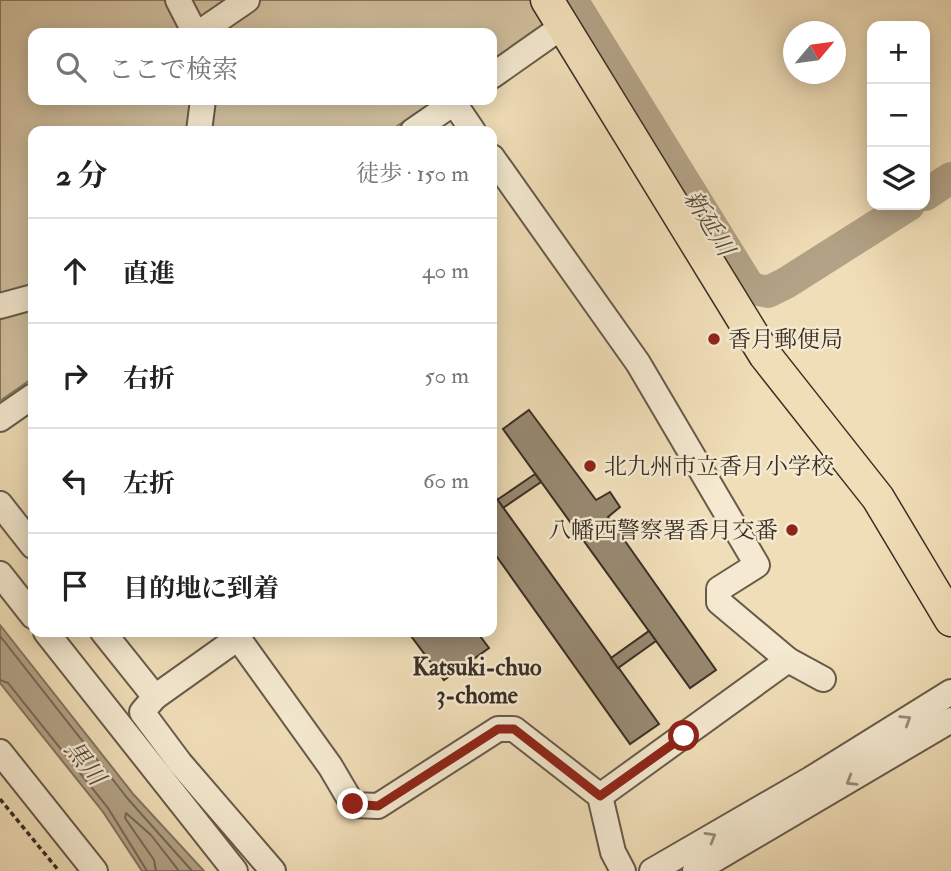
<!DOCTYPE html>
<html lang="ja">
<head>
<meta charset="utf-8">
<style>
	body { margin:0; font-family:"IM FELL Double Pica","Noto Serif JP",serif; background:#f2f2f2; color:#222 }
	.controls { position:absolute; right:21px; top:21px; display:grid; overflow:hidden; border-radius:14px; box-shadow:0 4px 18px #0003 }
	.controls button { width:63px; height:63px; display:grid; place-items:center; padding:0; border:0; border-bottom:2px solid #e0e0e0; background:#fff; color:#222; font:35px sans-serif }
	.compass { position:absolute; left:783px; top:21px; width:63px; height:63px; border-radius:50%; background:#fff; box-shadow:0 4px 18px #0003; rotate:61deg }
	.stop { position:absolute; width:21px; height:21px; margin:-16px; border:5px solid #8f2418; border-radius:50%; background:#fff }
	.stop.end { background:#8f2418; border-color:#fff; box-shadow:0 2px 7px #0008 }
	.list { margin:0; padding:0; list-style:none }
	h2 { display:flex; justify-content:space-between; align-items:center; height:91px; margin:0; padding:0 28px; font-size:30px }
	h2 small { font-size:23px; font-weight:400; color:#767676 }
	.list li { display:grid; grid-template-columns:46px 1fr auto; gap:21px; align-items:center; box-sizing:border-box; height:105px; padding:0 28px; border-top:2px solid #e0e0e0 }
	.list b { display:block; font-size:26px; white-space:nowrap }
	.list em { font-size:23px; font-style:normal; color:#767676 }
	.icon { flex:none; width:38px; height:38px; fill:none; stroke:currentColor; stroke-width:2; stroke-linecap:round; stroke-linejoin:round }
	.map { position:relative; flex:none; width:951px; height:871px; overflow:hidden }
	.search { position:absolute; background:#fff; box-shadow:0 4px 18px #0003; left:28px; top:28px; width:469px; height:77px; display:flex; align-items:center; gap:18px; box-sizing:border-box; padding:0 24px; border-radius:14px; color:#767676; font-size:26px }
	.panel { position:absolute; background:#fff; box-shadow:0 4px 18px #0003; left:28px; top:126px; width:469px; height:511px; border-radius:14px }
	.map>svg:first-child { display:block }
	.green { fill:#d1c09f; stroke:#857862; stroke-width:2 }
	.water { fill:#b2a286; stroke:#827460; stroke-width:2 }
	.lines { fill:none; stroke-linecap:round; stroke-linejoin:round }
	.shore { stroke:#766856; stroke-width:2 }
	.river { stroke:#b2a286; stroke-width:32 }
	.building { fill:#988a72; stroke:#392f26; stroke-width:2 }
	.minor-casing { stroke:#675b4a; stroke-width:28 }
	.major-casing { stroke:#392f26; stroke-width:35 }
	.path { stroke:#392f26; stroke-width:3.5; stroke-dasharray:5 3.5; stroke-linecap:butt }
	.minor { stroke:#f5ead1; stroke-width:24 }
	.major { stroke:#f0deb8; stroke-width:32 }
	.oneway { stroke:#978c7c }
	.route { stroke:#8f2418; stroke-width:9 }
	.poi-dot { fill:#8f2418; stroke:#f5ead1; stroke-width:2.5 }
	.labels { text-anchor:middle; stroke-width:5; stroke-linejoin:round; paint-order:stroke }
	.poi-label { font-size:23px; fill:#392f26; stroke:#f5ead1; text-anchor:start }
	.water-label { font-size:24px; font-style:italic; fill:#574c3e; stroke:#f5ead1 }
	.neighbourhood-label { font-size:24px; font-weight:bold; fill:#392f26; stroke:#f5ead1 }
</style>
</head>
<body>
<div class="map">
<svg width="951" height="871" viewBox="0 0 951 871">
	<rect width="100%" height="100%" fill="#f0deb8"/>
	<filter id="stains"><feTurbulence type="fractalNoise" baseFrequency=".00286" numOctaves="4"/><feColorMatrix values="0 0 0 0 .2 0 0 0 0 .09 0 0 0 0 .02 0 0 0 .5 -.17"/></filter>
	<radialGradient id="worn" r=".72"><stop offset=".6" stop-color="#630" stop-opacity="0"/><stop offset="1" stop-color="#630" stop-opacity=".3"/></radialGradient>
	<polygon class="green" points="0,0 534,0 547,22 492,61 492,33 33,33 33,100 435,100 390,131 33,131 33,378 0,401"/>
	<polygon class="water" points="0,625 134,795 204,871 142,871 103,812 0,683"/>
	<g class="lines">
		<g class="shore">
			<polyline points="0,636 128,799 192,871"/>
			<polyline points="0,680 8,683 108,808 147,871"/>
			<polyline points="156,871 154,860 125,818 126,813 151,835 179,871"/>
		</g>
		<g class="river">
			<polyline points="572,0 750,288 768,292 786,283 909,205"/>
			<polyline points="925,195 951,178"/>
		</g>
	</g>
	<g class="building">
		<polygon points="529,410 596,500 610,492 620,507 608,517 716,670 690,688 503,429"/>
		<polygon points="535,474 541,482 503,508 497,500"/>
		<polygon points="492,492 659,724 630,744 492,550"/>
		<polygon points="649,631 656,641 618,668 611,658"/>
		<polygon points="408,632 477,632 489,648 444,680"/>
	</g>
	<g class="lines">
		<g class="minor-casing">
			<g id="minor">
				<polyline points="178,0 195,33"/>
				<polyline points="199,33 247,0"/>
				<polyline points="492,76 563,26"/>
				<polyline points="454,103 473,131"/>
				<polyline points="199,131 203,100"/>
				<polyline points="413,131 458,100"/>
				<polyline points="492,157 638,363 757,565 719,589 719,602 788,660 823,679"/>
				<polyline points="0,306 33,297"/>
				<polyline points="0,419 33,396"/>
				<polyline points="0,504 33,546"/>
				<polyline points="0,574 33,616"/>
				<polyline points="46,632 235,871"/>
				<polyline points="103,632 155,697"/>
				<polyline points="0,752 95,871"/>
				<polyline points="600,796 788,660"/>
				<polyline points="273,871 180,763 142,712 155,697 238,638 330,766 353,805 378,806 498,729 514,729 600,796 613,852 623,871"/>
				<polyline points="652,871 811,779 951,692"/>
				<polyline points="695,871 951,720"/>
			</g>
		</g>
		<g class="major-casing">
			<polyline id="major" points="547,0 765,355 878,498 951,620"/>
		</g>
		<polyline class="path" points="0,799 59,871"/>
		<use href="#minor" class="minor"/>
		<use href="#major" class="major"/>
	</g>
	<defs><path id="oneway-chevron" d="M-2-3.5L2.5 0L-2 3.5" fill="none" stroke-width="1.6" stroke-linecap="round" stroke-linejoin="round" transform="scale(1.75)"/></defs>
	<g class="oneway">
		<use href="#oneway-chevron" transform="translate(906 720) rotate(-32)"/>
		<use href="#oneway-chevron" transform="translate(851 781) rotate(149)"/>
		<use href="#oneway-chevron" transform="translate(711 837) rotate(-30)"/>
	</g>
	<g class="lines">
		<polyline class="route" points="353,804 378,806 498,729 514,729 600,796 684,736"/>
	</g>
	<g class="poi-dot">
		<circle cx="714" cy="339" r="7"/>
		<circle cx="590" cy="466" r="7"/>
		<circle cx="792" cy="530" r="7"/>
	</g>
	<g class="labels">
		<g class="poi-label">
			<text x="728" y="347">香月郵便局</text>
			<text x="604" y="474">北九州市立香月小学校</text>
			<text x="778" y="538" text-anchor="end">八幡西警察署香月交番</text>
		</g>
		<g class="water-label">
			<text transform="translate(709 223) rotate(58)" y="8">新延川</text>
			<text transform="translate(85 763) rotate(52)" y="8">黒川</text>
		</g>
		<g class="neighbourhood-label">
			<text x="477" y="675">Katsuki-chuo<tspan x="477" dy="28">3-chome</tspan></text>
		</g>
	</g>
	<rect width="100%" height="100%" filter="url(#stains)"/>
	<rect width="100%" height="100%" fill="url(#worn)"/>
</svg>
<div class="controls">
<button>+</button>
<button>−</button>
<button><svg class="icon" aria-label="layers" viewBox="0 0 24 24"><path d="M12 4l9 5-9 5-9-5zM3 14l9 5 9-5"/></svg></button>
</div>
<svg class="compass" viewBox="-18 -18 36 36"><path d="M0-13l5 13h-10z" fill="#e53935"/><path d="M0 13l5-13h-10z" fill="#767676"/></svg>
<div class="stop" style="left:684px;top:736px"></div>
<div class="stop end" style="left:353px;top:804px"></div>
<div class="search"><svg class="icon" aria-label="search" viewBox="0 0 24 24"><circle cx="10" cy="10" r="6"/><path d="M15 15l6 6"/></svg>ここで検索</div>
<section class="panel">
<h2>2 分<small>徒歩 · 150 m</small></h2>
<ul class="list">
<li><svg class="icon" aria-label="ahead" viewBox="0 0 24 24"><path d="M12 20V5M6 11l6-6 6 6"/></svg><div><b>直進</b></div><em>40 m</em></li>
<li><svg class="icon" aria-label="right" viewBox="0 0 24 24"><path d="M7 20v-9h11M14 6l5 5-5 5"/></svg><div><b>右折</b></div><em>50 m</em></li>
<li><svg class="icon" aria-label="left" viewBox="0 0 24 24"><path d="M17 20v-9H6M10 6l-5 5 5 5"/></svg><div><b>左折</b></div><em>60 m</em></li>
<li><svg class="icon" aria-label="arrive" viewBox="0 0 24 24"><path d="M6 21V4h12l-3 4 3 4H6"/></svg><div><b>目的地に到着</b></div></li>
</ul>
</section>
</div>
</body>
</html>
